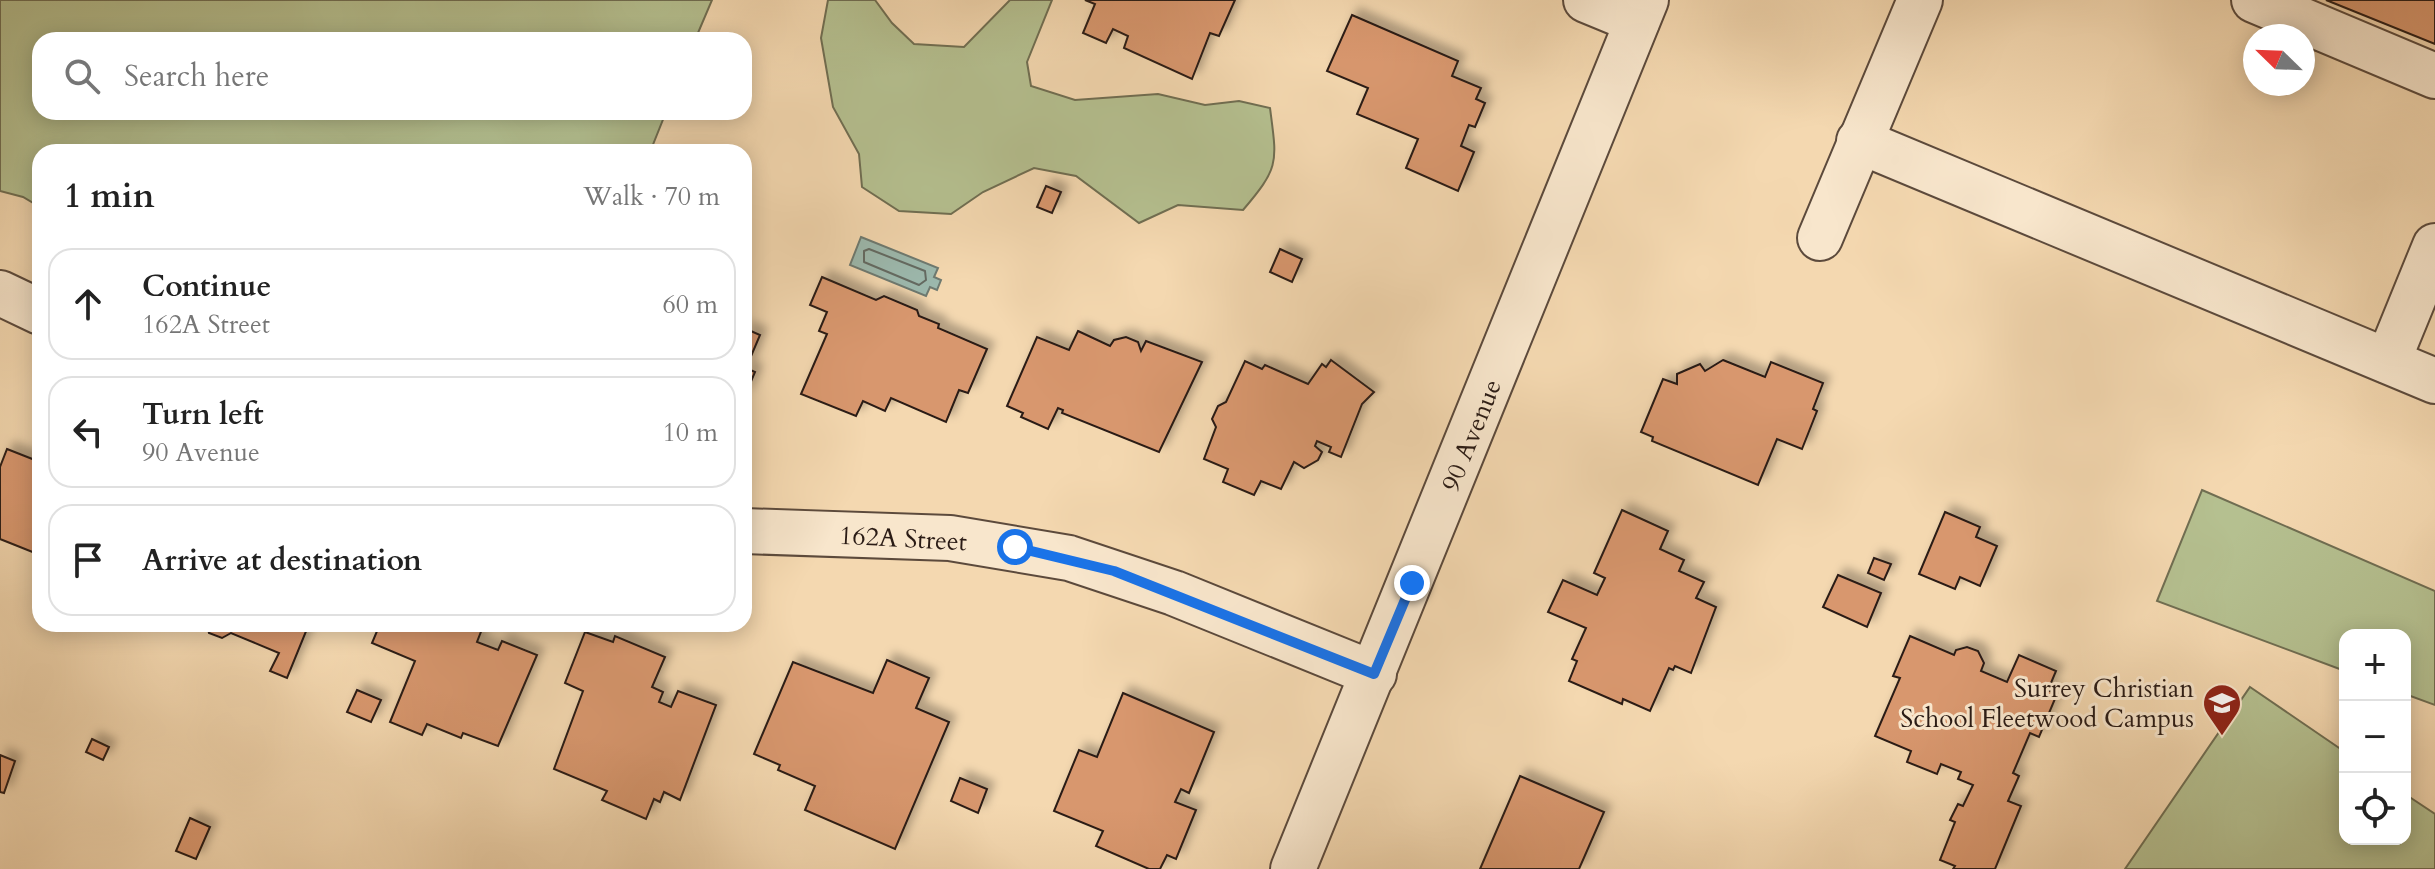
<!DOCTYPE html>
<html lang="en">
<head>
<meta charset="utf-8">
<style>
	body { margin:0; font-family:Cardo,serif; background:#f2f2f2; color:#222 }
	.controls { position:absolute; right:24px; bottom:24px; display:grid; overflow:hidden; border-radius:16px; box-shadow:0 4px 20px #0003 }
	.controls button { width:72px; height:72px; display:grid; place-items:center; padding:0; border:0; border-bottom:2px solid #e0e0e0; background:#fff; color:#222; font:40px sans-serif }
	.compass { position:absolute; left:2243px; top:24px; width:72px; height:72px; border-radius:50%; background:#fff; box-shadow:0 4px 20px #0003; rotate:293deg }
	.stop { position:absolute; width:24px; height:24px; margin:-18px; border:6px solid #1a73e8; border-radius:50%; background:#fff }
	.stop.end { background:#1a73e8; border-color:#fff; box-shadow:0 2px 8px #0008 }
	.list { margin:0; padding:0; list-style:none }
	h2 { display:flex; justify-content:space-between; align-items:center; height:104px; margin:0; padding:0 32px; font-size:34px }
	h2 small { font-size:26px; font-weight:400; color:#767676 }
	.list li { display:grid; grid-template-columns:52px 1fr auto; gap:24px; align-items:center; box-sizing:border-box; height:112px; margin:0 16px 16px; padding:0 16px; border:2px solid #e0e0e0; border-radius:24px }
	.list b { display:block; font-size:30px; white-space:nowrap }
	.list p { margin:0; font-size:26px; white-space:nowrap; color:#767676 }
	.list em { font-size:26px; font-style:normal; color:#767676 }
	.icon { flex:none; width:44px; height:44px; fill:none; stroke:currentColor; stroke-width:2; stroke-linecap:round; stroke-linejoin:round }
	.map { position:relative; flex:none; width:2435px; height:869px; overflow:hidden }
	.search { position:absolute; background:#fff; box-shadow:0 4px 20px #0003; left:32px; top:32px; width:720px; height:88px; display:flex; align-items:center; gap:20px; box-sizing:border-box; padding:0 28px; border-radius:24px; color:#767676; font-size:30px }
	.panel { position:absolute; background:#fff; box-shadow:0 4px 20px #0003; left:32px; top:144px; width:720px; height:488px; border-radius:24px }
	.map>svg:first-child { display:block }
	.green { fill:#b5c090; stroke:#706e52; stroke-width:2 }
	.water { fill:#9cb9ae; stroke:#6e7a71; stroke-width:2 }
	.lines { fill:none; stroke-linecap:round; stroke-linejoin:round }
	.shore { stroke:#636a62; stroke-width:2 }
	.building { fill:#d8976e; stroke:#2a1b15; stroke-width:2; filter:url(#shadow) }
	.minor-casing { stroke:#5c4a3c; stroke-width:48 }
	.minor { stroke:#f8e6cc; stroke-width:44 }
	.route { stroke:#1a73e8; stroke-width:10 }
	.labels { text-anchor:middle; stroke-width:6; stroke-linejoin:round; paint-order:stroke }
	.street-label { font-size:26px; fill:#2a1b15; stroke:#f8e6cc }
	.poi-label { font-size:26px; fill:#2a1b15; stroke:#f8e6cc; text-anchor:end }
</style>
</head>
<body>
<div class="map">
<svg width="2435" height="869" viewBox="0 0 2435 869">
	<defs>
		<filter id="shadow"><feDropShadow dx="7" dy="-7" stdDeviation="4" flood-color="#0004"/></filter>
	</defs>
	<rect width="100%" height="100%" fill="#f4d8b0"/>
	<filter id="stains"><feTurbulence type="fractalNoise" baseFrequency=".0025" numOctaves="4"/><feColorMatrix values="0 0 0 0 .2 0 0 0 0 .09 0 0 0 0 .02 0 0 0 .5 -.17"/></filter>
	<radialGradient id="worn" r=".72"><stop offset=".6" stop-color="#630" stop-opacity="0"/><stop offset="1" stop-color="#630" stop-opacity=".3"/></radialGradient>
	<g class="green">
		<polygon points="0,0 712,0 695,40 40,40 40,112 666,112 650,152 40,152 40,207 23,197 0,191"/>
		<path d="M828,0H875L892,23L914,44L964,47L1010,0H1052L1027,62L1031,86L1075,100L1158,94L1205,105L1239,101L1270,108C1277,162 1280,167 1243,210L1178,205L1139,223L1076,176L1034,168L983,192L951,214L899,211L862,187L859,154L833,107L821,38Z"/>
		<polygon points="2202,490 2435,591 2435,705 2405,694 2405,635 2345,635 2345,671 2157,601"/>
		<polygon points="2250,687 2345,752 2345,839 2405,839 2405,794 2435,814 2435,869 2125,869"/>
	</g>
	<polygon class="water" points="861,237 938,268 934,277 941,280 937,290 930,287 926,296 850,265"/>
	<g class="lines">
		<polygon class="shore" points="869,249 925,271 926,280 919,285 864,262 864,251"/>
	</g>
	<g class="building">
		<polygon points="1085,0 1235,0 1219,36 1210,33 1192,79 1124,48 1128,36 1113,29 1106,43 1083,33 1095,4"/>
		<polygon points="2326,0 2435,0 2435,44"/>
		<polygon points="1352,15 1458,61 1452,76 1481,88 1476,99 1485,103 1475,127 1469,125 1461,146 1474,152 1458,191 1406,168 1418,139 1357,114 1368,88 1327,71"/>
		<polygon points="1046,186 1061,192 1052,213 1037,207"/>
		<polygon points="1280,249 1302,259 1292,282 1270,272"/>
		<polygon points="822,277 876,300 884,296 917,310 919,316 939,324 938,328 987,349 968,393 959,390 946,422 891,398 885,411 863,401 856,416 801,394 827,334 819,331 827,312 810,305"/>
		<polygon points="744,328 760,335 746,368 755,372 744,398"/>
		<polygon points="1078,331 1110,346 1114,340 1126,337 1138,342 1141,351 1146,341 1202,362 1159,452 1062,413 1063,410 1058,408 1048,429 1021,417 1023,413 1007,406 1037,337 1069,350"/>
		<polygon points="1331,360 1374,392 1362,404 1341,457 1329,452 1331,447 1317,441 1315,446 1322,452 1318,460 1304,468 1294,462 1281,489 1261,481 1254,495 1223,482 1228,469 1204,459 1216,427 1212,419 1218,406 1226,402 1245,361 1262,369 1265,365 1308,384 1322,364 1326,367"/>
		<polygon points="1723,360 1765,377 1771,362 1823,383 1813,409 1817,411 1802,449 1777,439 1758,485 1652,441 1653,437 1641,432 1663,379 1677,384 1677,374 1700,364 1705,371"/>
		<polygon points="7,449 40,462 40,555 0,539 0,467"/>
		<polygon points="1622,510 1668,531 1660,549 1684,560 1679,571 1704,582 1696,598 1716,607 1691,673 1675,666 1673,670 1669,668 1650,711 1623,699 1622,704 1569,681 1577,661 1572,659 1586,628 1548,612 1563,580 1597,595 1605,578 1594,573"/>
		<polygon points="1945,512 1980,527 1976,537 1997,546 1980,586 1960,577 1955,589 1919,574"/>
		<polygon points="1874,558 1891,564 1884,580 1868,573"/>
		<polygon points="1838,575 1881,593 1867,627 1823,607"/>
		<polygon points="207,624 309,624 287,678 270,671 279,653 231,633 222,638 209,633"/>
		<polygon points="380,624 484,624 477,642 498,650 502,641 537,655 498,746 463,733 461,738 427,724 422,735 390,722 415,661 372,643"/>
		<polygon points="585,632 613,642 615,636 665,657 652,687 663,692 659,702 671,707 678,691 716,705 680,800 664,792 660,802 654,799 646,819 602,800 607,791 554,769 583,691 565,683"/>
		<polygon points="1910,636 1954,655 1956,650 1967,647 1978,651 1984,663 1981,671 2007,682 2019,655 2056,671 2048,690 2057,694 2039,737 2030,733 2013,773 2019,776 2008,801 2021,806 1995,869 1953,869 1955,866 1940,860 1955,822 1950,820 1958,804 1963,806 1973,785 1958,779 1961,772 1941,764 1937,774 1907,762 1911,751 1875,736 1900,678 1893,676"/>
		<polygon points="887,660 929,678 916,708 949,722 895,849 805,810 815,786 778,770 780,765 754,754 793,662 873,693"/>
		<polygon points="357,690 381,700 371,722 347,712"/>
		<polygon points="1123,693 1214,732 1189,793 1181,789 1175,802 1196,810 1176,859 1167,855 1160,869 1149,869 1096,846 1103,831 1054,811 1079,750 1097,757"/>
		<polygon points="92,739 109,747 103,760 86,752"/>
		<polygon points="0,755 15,761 4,793 0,792"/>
		<polygon points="1520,776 1604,812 1579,869 1480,869"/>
		<polygon points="960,778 987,789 978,813 951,801"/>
		<polygon points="190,818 210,827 196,859 176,851"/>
	</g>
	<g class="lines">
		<g class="minor-casing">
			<g id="minor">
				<polyline points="1586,0 1637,21"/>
				<polyline points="2254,0 2435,76"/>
				<polyline points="1859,141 2435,381"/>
				<polyline points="1820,238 1920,0"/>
				<polyline points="0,293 40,312"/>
				<polyline points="2388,361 2435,246"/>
				<polyline points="744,531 950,538 1069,558 1174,593 1374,674"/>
				<polyline points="1293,869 1646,0"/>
			</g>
		</g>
		<use href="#minor" class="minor"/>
	</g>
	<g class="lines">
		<polyline class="route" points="1015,547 1114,571 1374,674 1412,583"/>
	</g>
	<defs>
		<g id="school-pin" transform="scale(2)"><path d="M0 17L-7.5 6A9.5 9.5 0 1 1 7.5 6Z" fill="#8f2418" stroke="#f8e6cc"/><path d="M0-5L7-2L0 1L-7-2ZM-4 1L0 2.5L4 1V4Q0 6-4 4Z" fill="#fff"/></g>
	</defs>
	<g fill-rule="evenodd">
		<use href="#school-pin" x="2222" y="703"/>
	</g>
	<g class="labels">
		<g class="street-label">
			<text transform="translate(1471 435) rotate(-68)" y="9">90 Avenue</text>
			<text transform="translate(903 538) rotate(3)" y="9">162A Street</text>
		</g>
		<g class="poi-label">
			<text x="2194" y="697">Surrey Christian<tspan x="2194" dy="30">School Fleetwood Campus</tspan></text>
		</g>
	</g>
	<rect width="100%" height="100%" filter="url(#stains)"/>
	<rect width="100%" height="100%" fill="url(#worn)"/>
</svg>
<div class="controls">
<button>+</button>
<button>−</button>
<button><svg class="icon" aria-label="locate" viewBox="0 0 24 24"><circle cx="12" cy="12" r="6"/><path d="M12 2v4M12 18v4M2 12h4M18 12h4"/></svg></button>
</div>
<svg class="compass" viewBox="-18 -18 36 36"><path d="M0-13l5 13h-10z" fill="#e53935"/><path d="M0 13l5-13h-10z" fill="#767676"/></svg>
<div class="stop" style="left:1015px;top:547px"></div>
<div class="stop end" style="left:1412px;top:583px"></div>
<div class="search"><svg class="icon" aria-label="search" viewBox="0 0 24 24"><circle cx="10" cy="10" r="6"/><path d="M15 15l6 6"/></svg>Search here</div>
<section class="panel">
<h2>1 min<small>Walk · 70 m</small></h2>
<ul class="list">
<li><svg class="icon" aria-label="ahead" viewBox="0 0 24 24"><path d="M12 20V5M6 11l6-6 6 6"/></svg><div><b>Continue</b><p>162A Street</p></div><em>60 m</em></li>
<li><svg class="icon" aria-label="left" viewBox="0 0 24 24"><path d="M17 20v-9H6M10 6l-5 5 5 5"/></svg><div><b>Turn left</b><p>90 Avenue</p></div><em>10 m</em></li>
<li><svg class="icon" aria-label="arrive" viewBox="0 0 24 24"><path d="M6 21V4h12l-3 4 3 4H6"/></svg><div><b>Arrive at destination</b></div></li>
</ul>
</section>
</div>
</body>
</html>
